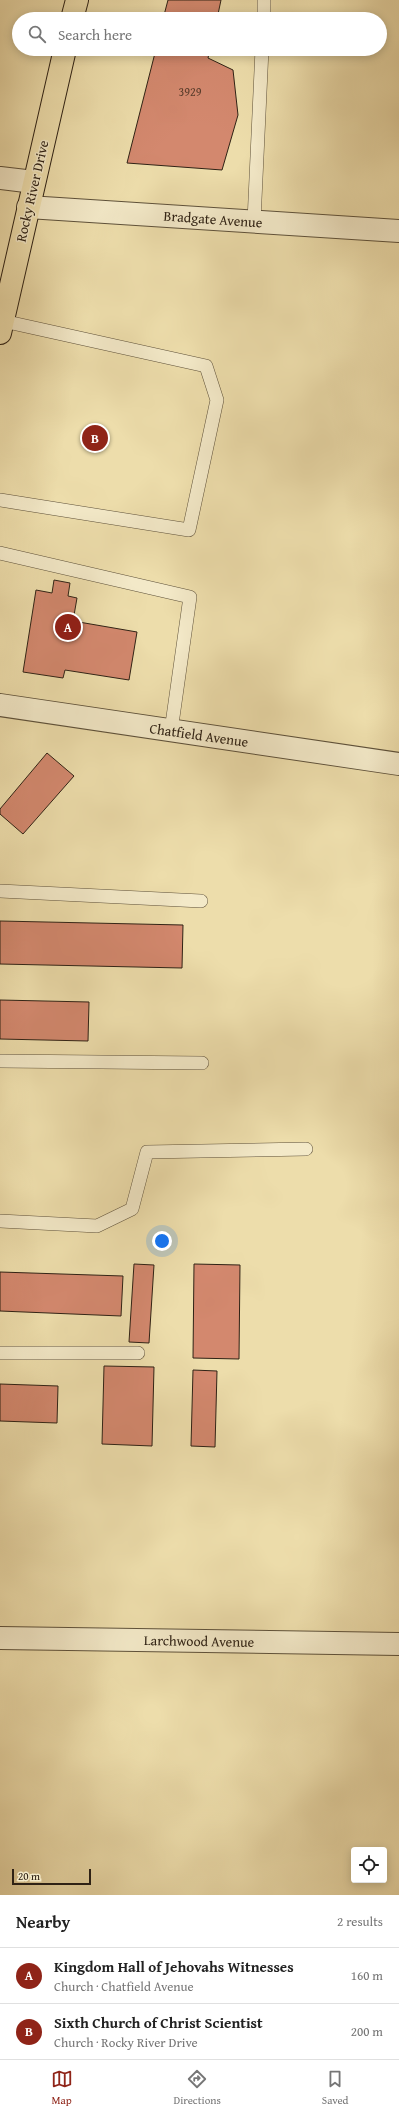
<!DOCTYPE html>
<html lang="en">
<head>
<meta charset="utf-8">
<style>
	body { margin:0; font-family:"Gentium Book Plus",serif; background:#f2f2f2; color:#222 }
	.controls { position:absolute; right:12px; bottom:12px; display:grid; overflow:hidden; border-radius:4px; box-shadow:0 2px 10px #0003 }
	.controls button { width:36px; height:36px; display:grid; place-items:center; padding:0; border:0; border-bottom:1px solid #e0e0e0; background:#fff; color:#222; font:20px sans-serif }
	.scale { position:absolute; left:12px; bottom:10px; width:79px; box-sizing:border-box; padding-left:4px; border:2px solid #2f2215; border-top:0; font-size:11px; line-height:14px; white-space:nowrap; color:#2f2215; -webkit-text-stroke:3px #f3e9c8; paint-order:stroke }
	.you { position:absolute; left:162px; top:1241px; width:14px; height:14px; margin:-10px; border:3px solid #fff; border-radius:50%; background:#1a73e8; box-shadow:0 0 0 6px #1a73e833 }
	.badge { display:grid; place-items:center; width:26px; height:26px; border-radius:50%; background:#8f2418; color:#fff; font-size:13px; font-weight:700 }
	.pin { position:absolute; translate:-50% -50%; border:2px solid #fff; box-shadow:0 1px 4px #0006 }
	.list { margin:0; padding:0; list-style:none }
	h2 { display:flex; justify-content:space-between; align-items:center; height:52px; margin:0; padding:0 16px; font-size:17px }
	h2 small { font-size:13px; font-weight:400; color:#767676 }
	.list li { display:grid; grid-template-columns:26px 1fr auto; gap:12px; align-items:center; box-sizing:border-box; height:56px; padding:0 16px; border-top:1px solid #e0e0e0 }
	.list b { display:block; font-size:15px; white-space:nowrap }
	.list p { margin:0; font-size:13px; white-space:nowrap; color:#767676 }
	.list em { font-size:13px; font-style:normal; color:#767676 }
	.icon { flex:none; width:22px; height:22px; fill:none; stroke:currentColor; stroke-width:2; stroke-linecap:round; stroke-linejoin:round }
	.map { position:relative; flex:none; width:399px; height:1895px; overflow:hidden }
	.search { position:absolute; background:#fff; box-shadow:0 2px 10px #0003; left:12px; right:12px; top:12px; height:44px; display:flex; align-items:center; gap:10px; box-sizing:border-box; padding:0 14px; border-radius:22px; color:#767676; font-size:15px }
	.sheet { height:164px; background:#fff }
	nav { display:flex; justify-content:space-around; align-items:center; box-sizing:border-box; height:56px; border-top:1px solid #e0e0e0; background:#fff; font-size:11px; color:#767676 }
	nav a { display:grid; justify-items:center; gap:2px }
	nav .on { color:#8f2418 }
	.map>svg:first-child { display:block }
	.building { fill:#d3886e; stroke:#2f2215 }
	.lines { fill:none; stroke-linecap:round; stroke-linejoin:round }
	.service-casing { stroke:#5e513a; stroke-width:14 }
	.minor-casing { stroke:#5e513a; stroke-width:24 }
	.primary-casing { stroke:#2f2215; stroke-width:24 }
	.service { stroke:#f3e9c8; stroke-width:13 }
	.minor { stroke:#f3e9c8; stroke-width:22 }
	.primary { stroke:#edddab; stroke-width:22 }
	.labels { text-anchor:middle; stroke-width:3; stroke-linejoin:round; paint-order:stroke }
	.number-label { font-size:12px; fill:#583c2b }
	.street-label { font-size:14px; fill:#2f2215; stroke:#f3e9c8 }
</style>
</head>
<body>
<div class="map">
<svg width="399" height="1895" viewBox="0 0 399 1895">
	<rect width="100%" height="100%" fill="#edddab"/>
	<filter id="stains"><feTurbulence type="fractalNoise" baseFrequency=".005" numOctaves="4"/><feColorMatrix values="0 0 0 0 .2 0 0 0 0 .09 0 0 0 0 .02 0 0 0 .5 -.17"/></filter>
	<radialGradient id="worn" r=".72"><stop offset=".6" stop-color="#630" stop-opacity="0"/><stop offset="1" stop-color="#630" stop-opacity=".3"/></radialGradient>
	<g class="building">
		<polygon points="168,0 221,0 217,19 163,19"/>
		<polygon points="156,49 210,49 208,58 233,70 238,115 222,170 127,163"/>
		<polygon points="54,580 70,583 68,596 77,598 73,621 137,632 129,680 65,670 63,678 23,672 36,590 52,593"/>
		<polygon points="47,753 74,776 23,834 0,814 0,809"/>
		<polygon points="0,921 183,925 182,968 0,964"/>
		<polygon points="0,1000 89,1002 88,1041 0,1039"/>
		<polygon points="134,1264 154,1265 149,1343 129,1342"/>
		<polygon points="194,1264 240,1265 239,1359 193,1358"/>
		<polygon points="0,1272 123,1276 121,1316 0,1311"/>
		<polygon points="104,1366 154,1367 152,1446 102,1444"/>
		<polygon points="193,1370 217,1371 215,1447 191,1446"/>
		<polygon points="0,1384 58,1386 57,1423 0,1421"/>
	</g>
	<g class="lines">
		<g class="service-casing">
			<g id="service">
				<polyline points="264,19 264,0"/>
				<polyline points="254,221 262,49"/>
				<polyline points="0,500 189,530 217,400 206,366 3,321"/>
				<polyline points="0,553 190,597 171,731"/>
				<polyline points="0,891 201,901"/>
				<polyline points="0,1061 202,1063"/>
				<polyline points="0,1221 97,1226 132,1209 147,1152 306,1149"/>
				<polyline points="0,1353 138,1353"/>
			</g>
		</g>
		<g class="minor-casing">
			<g id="minor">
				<polyline points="0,178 34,182"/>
				<polyline points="28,207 399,231"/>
				<polyline points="0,705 399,764"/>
				<polyline points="0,1638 399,1644"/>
			</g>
		</g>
		<g class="primary-casing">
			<g id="primary">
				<polyline points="72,19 77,0"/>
				<polyline points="0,333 65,49"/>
			</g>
		</g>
		<use href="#service" class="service"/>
		<use href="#minor" class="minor"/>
		<use href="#primary" class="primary"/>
	</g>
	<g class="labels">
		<g class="number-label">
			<text x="190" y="96">3929</text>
		</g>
		<g class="street-label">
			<text transform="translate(32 191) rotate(-77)" y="5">Rocky River Drive</text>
			<text transform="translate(213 219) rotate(4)" y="5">Bradgate Avenue</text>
			<text transform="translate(199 735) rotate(8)" y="5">Chatfield Avenue</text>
			<text transform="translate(199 1641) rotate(1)" y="5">Larchwood Avenue</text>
		</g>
	</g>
	<rect width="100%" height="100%" filter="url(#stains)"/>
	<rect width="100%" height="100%" fill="url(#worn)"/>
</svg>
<div class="controls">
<button><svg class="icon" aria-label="locate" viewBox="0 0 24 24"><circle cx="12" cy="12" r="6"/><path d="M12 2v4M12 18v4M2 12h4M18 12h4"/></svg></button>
</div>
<div class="scale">20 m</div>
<div class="you"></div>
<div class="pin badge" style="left:68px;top:627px">A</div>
<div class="pin badge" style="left:95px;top:438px">B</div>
<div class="search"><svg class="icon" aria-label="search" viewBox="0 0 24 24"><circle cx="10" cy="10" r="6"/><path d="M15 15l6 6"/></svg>Search here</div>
</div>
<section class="sheet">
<h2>Nearby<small>2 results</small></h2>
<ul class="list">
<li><span class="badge">A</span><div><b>Kingdom Hall of Jehovahs Witnesses</b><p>Church · Chatfield Avenue</p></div><em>160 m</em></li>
<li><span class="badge">B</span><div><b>Sixth Church of Christ Scientist</b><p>Church · Rocky River Drive</p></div><em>200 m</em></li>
</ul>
</section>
<nav>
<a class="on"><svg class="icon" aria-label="map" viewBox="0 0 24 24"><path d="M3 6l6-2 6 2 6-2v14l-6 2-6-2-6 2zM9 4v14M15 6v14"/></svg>Map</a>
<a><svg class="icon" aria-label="directions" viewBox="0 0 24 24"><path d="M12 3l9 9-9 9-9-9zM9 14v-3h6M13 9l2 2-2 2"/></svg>Directions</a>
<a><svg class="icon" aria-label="saved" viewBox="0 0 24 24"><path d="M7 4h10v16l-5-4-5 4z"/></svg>Saved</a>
</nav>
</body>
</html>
